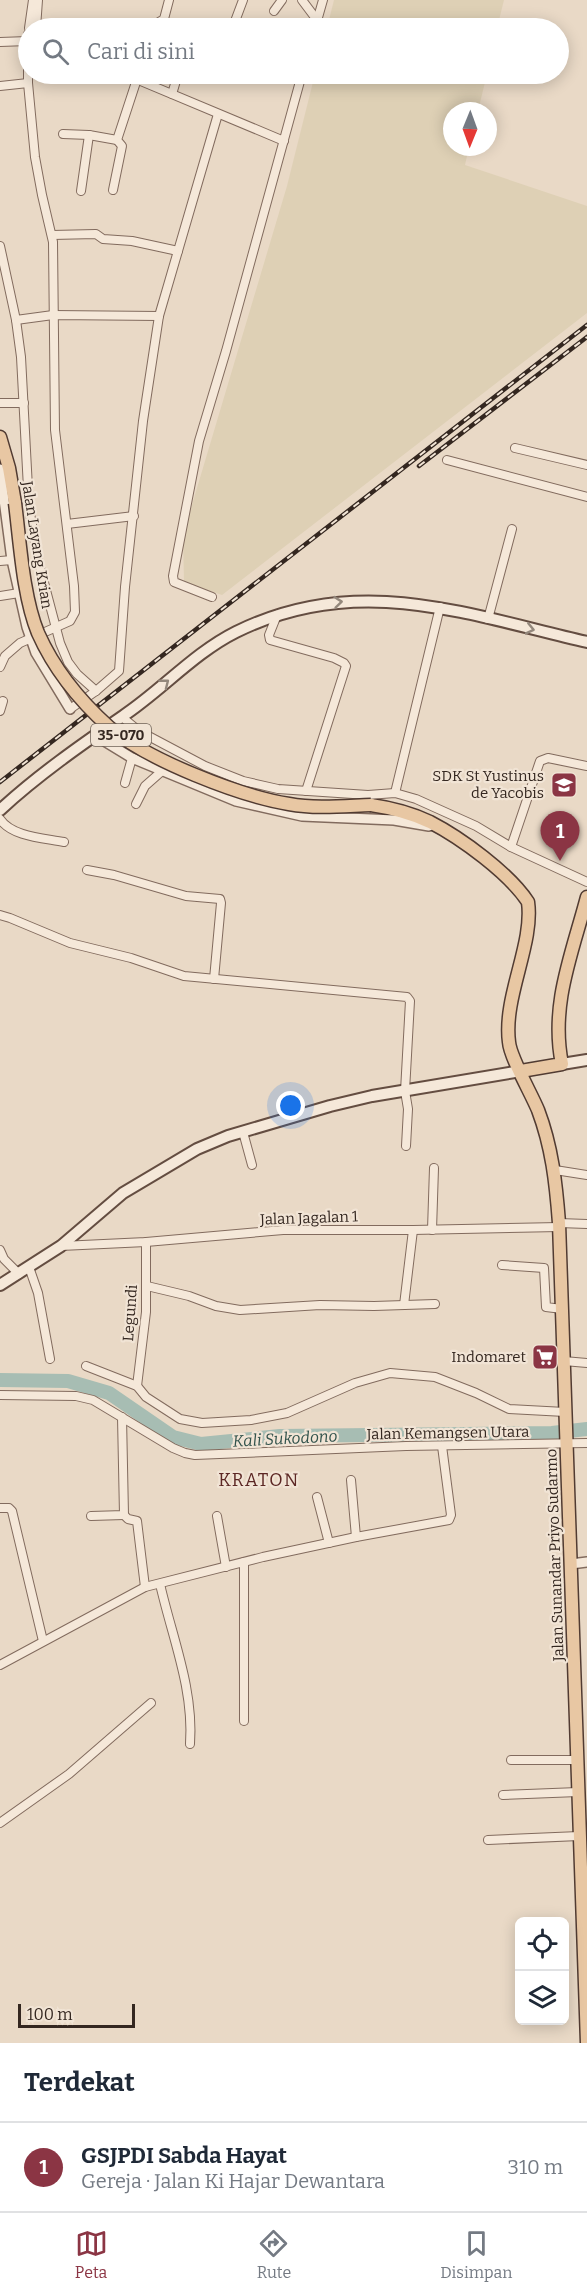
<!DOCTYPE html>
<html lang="id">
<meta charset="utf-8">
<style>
:root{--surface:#fff;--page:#f6f6f7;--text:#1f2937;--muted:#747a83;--line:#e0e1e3;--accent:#8b3544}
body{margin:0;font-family:Bitter,serif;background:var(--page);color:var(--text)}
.controls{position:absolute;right:18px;bottom:18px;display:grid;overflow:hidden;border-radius:9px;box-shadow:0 3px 15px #0003}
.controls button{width:54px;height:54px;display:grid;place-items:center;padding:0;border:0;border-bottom:2px solid var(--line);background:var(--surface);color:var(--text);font:30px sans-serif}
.compass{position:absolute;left:443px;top:102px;width:54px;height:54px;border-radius:50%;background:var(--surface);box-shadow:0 3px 15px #0003;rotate:181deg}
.scale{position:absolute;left:18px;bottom:15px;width:117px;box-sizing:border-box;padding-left:6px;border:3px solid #342720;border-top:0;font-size:16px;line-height:21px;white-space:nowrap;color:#342720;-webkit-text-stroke:4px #f1e4d5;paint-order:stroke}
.you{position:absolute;left:291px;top:1106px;width:21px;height:21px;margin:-15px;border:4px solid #fff;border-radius:50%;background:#1a73e8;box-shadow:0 0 0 9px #1a73e833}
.badge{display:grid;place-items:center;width:39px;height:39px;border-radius:50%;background:var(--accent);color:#fff;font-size:20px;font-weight:700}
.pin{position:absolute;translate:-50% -50px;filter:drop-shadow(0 2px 3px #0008)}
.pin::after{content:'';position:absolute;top:32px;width:21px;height:18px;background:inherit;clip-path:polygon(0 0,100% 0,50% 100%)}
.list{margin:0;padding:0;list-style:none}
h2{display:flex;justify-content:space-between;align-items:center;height:78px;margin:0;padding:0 24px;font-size:26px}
h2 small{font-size:20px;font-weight:400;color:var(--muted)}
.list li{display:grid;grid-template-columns:39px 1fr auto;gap:18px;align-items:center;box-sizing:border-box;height:90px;padding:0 24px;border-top:2px solid var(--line)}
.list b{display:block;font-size:22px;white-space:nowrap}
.list p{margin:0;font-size:20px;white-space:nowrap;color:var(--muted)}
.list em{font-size:20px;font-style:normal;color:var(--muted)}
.icon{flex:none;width:33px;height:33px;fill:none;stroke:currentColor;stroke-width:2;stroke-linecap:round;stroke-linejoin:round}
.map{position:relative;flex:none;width:587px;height:2043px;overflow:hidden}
.search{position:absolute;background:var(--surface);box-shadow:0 3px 15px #0003;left:18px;right:18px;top:18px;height:66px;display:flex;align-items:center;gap:15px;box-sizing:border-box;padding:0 21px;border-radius:33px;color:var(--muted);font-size:22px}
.sheet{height:168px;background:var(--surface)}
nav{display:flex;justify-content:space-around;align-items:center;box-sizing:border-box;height:84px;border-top:2px solid var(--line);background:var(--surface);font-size:16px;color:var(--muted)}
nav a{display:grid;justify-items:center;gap:3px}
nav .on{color:var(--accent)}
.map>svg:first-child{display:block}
.farmland{fill:#ded0b5}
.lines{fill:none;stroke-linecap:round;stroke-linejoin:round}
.river{stroke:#a7bdb3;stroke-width:14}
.minor-casing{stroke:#826b5e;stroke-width:10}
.tertiary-casing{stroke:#826b5e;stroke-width:12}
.secondary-casing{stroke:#644d41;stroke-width:14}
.primary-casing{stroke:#513b32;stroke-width:15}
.minor{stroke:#f5e8d9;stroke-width:8}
.tertiary{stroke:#f5e8d9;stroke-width:9}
.secondary{stroke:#f5e8d9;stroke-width:10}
.primary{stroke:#e8c7a3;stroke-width:12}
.rail-casing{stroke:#342720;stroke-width:4.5}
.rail{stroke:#f1e4d5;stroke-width:2;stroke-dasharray:7;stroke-linecap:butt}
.primary-bridge-casing{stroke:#513b32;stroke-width:15;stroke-linecap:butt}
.primary-bridge{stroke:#e8c7a3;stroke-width:12}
.oneway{stroke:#94887c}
.labels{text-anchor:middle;stroke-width:4.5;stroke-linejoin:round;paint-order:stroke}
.shield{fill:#f1e4d5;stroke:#6d6056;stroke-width:1.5}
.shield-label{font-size:14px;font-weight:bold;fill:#342720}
.street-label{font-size:15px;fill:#342720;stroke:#f1e4d5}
.poi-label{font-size:15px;fill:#342720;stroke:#f1e4d5;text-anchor:end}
.water-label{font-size:16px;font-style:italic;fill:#31524b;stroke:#f1e4d5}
.quarter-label{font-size:18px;letter-spacing:1.5px;fill:#5c2724;stroke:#f1e4d5}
</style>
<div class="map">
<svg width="587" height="2043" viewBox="0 0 587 2043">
<rect width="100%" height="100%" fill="#e9d9c6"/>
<g class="farmland">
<polygon points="334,0 504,0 497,28 327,28"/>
<polygon points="315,74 487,74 478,111 452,111 452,147 469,147 465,165 587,206 587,313 222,595 184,582 183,535 287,186"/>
</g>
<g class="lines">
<polyline class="river" points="0,1380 68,1381 109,1393 173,1437 201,1444 280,1436 552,1433 587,1429"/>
<defs>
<g id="minor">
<polyline points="302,0 317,20"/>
<polyline points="274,11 282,0"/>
<polyline points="234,24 243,0"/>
<polyline points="29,28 33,0"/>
<polyline points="36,28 38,0"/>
<polyline points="149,28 164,19 169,0"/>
<polyline points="315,28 323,0"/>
<polyline points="0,42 28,41"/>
<polyline points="124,74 284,141"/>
<polyline points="0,86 28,83"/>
<polyline points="172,94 178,74"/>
<polyline points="63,134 89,135"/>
<polyline points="113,190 122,146 117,140 137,79"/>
<polyline points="81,191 89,135 117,140"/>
<polyline points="52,235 96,234 103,239 132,241 178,251"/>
<polyline points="0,246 16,320 21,357 29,507 38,560 60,643 68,662 77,674 96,691"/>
<polyline points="16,320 53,315 159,316"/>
<polyline points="0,403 24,403"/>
<polyline points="515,448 587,465"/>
<polyline points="447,460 587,497"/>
<polyline points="67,524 134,516"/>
<polyline points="0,561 12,560"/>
<polyline points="0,596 19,593"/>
<polyline points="212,597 174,582 173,576 199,441 226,351 302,74"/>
<polyline points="277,615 269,635 270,640 334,658 344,663 346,666 306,791"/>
<polyline points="488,619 512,529"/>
<polyline points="0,667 5,656 20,643 70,621 75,612 74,586 55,430 53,242 42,195 35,157 28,83 28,34"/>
<polyline points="70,709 96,691 119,671 125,587 143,421 159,316 218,114"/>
<polyline points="0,711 3,701"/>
<polyline points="122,717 139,731 205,766 243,781 278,789 368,795 395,793 416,799 476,826 511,847 587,882"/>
<polyline points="125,783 132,758"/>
<polyline points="395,793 440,607"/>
<polyline points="136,804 145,786 162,771"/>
<path d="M0,819C12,837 44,838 64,842"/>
<polyline points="511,847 540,761 548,758 587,766"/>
<polyline points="87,870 114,875 186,896 220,899 221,903 214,979"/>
<polyline points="0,915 10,918 70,943 131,958 184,976 407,997 410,1001 405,1091 408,1109 406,1146"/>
<polyline points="243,1132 252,1165"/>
<polyline points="555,1170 587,1175"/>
<polyline points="559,1223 587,1224"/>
<polyline points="432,1230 434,1168"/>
<polyline points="61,1246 146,1242 283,1230 413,1230 559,1227"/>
<polyline points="0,1250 4,1259 19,1274"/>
<polyline points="502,1265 544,1268 546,1307 562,1309"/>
<polyline points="29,1267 38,1293 50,1359"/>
<polyline points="147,1286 189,1296 216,1306 240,1310 320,1305 374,1306 435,1304"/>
<polyline points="404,1305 413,1230"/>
<polyline points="564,1361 587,1363"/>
<polyline points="86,1366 137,1386 146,1397 180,1419 202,1423 251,1420 287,1413 355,1383 390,1373 435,1377 476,1393 509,1409 565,1412"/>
<polyline points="137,1386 146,1312 146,1242"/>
<polyline points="0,1395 76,1396 93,1400 173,1448 185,1453 195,1455 406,1446 587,1443"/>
<polyline points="351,1480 356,1537"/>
<polyline points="317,1497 329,1543"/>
<polyline points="0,1508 9,1508 12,1511 43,1641"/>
<polyline points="124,1515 128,1519 137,1521 145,1587"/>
<polyline points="91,1516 124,1515 122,1417"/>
<polyline points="217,1516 226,1567"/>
<path d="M160,1584C172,1637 194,1689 190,1744"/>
<polyline points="0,1665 145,1587 263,1557 356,1537 449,1520 451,1515 442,1446"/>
<polyline points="244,1721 244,1562"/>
<polyline points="511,1760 578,1760"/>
<polyline points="503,1795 578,1792"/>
<polyline points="0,1823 69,1774 151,1703"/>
<polyline points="488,1840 579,1836"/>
</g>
<g id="tertiary">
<polyline points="0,469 12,560 27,627 36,653 70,709"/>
<polyline points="96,736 132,758 236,801 302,816 394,820 429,826"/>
<polyline points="571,1564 587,1562"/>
</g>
<g id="secondary">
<path d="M0,810C38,775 81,745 123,716C162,690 194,653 236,632C357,572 465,614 587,642"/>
<polyline points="562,1064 587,1060"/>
<polyline points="0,1285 61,1246 123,1193 197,1149 228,1136 330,1106 372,1096 521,1071"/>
</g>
<g id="primary">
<polyline points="0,437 9,468 15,503"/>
<path d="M371,805C392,808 411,813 430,822C461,838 509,873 528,902C534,944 503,997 509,1042C510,1057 531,1093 538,1110C552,1147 556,1183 559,1223L587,2043"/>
<path d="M521,1071L562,1064C550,1005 572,954 587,897"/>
</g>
</defs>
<use href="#minor" class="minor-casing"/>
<use href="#tertiary" class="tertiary-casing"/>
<use href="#secondary" class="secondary-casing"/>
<use href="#primary" class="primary-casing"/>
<use href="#minor" class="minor"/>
<use href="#tertiary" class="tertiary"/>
<use href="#secondary" class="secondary"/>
<use href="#primary" class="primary"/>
<defs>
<g id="rail">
<polyline points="419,466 587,337"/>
<polyline points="0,782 587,325"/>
</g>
</defs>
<use href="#rail" class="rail-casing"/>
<use href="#rail" class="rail"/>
<defs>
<path id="primary-bridge" d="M15,503C20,542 23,597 38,633C54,669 80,701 109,727C147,760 240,796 289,804C316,809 344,806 371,805"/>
</defs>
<use href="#primary-bridge" class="primary-bridge-casing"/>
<use href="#primary-bridge" class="primary-bridge"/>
</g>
<defs><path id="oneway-chevron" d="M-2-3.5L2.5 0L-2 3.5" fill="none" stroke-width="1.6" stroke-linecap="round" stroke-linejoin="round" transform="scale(1.5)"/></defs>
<g class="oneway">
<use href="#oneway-chevron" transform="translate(338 602) rotate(-6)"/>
<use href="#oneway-chevron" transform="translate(530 629) rotate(13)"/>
<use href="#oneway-chevron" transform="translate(165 683) rotate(-38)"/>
</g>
<defs>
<symbol id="school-square" viewBox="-11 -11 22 22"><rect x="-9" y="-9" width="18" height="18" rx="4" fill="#8b3544" stroke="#f1e4d5"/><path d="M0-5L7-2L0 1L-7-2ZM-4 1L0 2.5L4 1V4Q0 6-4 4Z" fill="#fff"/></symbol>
<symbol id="supermarket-square" viewBox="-11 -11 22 22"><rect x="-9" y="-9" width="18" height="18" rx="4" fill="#8b3544" stroke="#f1e4d5"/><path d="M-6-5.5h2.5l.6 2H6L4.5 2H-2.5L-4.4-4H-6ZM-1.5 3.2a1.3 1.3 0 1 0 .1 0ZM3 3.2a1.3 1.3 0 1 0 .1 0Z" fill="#fff"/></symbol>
</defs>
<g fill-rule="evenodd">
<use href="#school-square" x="549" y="770" width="30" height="30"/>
<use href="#supermarket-square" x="530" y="1342" width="30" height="30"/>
</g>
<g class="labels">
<rect class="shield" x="91" y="724" width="60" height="22" rx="4.5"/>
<g class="shield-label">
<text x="121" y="740">35-070</text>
</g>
<g class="street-label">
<text transform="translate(37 545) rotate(81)" y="5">Jalan Layang Krian</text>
<text transform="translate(309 1218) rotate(-2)" y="5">Jalan Jagalan 1</text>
<text transform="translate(130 1313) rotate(-86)" y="5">Legundi</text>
<text transform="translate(448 1433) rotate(-1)" y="5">Jalan Kemangsen Utara</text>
<text transform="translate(555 1555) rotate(-92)" y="5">Jalan Sunandar Priyo Sudarmo</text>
</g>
<g class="poi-label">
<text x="544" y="781">SDK St Yustinus<tspan x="544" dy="17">de Yacobis</tspan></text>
<text x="526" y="1362">Indomaret</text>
</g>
<g class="water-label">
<text transform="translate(285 1438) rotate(-3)" y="6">Kali Sukodono</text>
</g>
<g class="quarter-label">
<text x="259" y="1486">KRATON</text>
</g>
</g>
</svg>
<div class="controls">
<button><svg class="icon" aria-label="locate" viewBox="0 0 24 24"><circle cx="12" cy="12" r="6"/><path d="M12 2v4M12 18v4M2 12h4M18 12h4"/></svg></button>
<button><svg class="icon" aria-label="layers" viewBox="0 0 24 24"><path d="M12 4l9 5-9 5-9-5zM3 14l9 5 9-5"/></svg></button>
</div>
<svg class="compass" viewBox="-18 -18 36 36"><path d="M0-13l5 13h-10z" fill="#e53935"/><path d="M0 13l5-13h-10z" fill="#747a83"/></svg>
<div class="scale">100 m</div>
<div class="you"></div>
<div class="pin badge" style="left:560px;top:861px">1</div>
<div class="search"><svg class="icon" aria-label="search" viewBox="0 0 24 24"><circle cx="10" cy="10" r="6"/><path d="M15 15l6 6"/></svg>Cari di sini</div>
</div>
<section class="sheet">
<h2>Terdekat<small></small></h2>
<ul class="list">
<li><span class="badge">1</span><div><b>GSJPDI Sabda Hayat</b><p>Gereja · Jalan Ki Hajar Dewantara</p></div><em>310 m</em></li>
</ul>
</section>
<nav>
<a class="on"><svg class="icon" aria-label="map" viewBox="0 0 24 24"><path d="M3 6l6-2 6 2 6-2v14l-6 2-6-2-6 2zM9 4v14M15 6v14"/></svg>Peta</a>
<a><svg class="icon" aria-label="directions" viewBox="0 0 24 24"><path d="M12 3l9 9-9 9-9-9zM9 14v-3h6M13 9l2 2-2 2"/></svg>Rute</a>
<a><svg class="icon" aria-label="saved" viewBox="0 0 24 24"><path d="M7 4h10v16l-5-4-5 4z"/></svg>Disimpan</a>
</nav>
